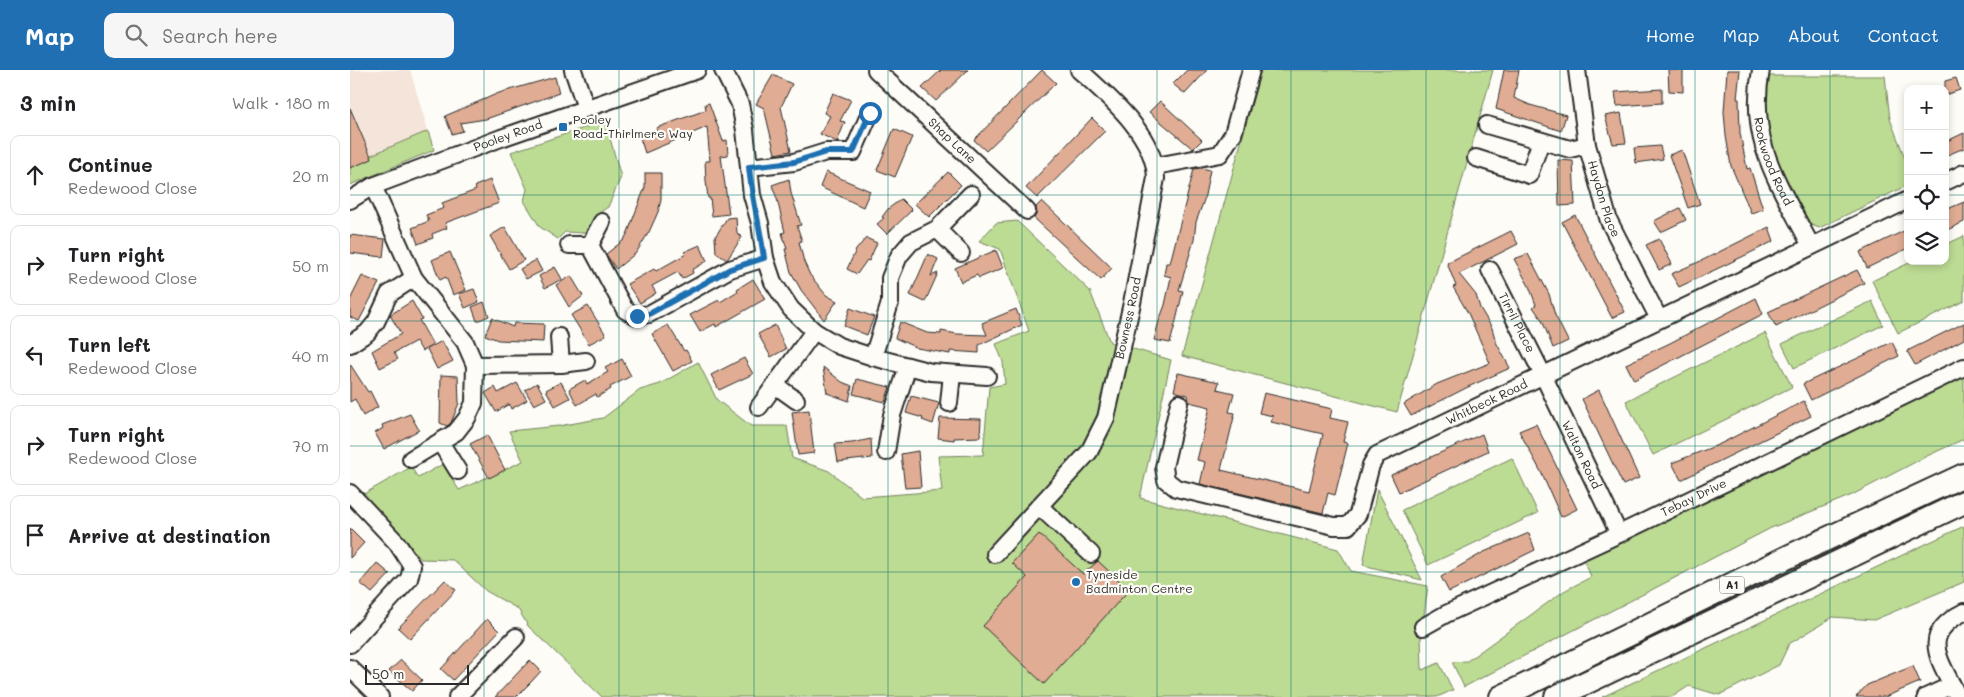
<!DOCTYPE html>
<meta charset="utf-8">
<style>
:root{--surface:#fff;--page:#f6f6f6;--text:#202124;--muted:#757577;--line:#e0e0e0;--accent:#1f6fb2}
body{margin:0;font-family:Mali,sans-serif;background:var(--page);color:var(--text)}
.controls{position:absolute;right:15px;top:15px;display:grid;overflow:hidden;border-radius:10px;box-shadow:0 2px 8px #0003}
.controls button{width:45px;height:45px;display:grid;place-items:center;padding:0;border:0;border-bottom:1px solid var(--line);background:var(--surface);color:var(--text);font:25px sans-serif}
.scale{position:absolute;left:15px;bottom:12px;width:104px;box-sizing:border-box;padding-left:5px;border:2px solid #2b2b2b;border-top:0;font-size:14px;line-height:18px;white-space:nowrap;color:#2b2b2b;-webkit-text-stroke:4px #fdfcf7;paint-order:stroke}
.stop{position:absolute;width:15px;height:15px;margin:-11px;border:4px solid #1f6fb2;border-radius:50%;background:#fff}
.stop.end{background:#1f6fb2;border-color:#fff;box-shadow:0 1px 5px #0008}
.list{margin:0;padding:0;list-style:none}
h2{display:flex;justify-content:space-between;align-items:center;height:65px;margin:0;padding:0 20px;font-size:21px}
h2 small{font-size:16px;font-weight:400;color:var(--muted)}
.list li{display:grid;grid-template-columns:32px 1fr auto;gap:15px;align-items:center;box-sizing:border-box;height:80px;margin:0 10px 10px;padding:0 10px;border:1px solid var(--line);border-radius:10px}
.list b{display:block;font-size:19px;white-space:nowrap}
.list p{margin:0;font-size:16px;white-space:nowrap;color:var(--muted)}
.list em{font-size:16px;font-style:normal;color:var(--muted)}
.icon{flex:none;width:28px;height:28px;fill:none;stroke:currentColor;stroke-width:2;stroke-linecap:round;stroke-linejoin:round}
.map{position:relative;flex:none;width:1614px;height:627px;overflow:hidden}
header{display:flex;align-items:center;gap:30px;box-sizing:border-box;height:70px;padding:0 25px;background:var(--accent);color:#fff}
header strong{font-size:24px}
nav{display:flex;gap:28px;margin-inline-start:auto;font-size:18px}
.search{width:350px;height:45px;background:var(--page);display:flex;align-items:center;gap:12px;box-sizing:border-box;padding:0 18px;border-radius:10px;color:var(--muted);font-size:19px}
main{display:flex}
aside{flex:1;background:var(--surface)}
.map>svg:first-child{display:block}
.built{fill:#f4e4d9}
.green{fill:#bcdb93;stroke:#74835f}
.building{fill:#e0ac93;stroke:#2b2b2b}
.lines{fill:none;stroke-linecap:round;stroke-linejoin:round}
.minor-casing{stroke:#2b2b2b;stroke-width:20}
.highway-casing{stroke:#2b2b2b;stroke-width:26}
.minor{stroke:#fdfcf7;stroke-width:16}
.highway{stroke:#fdfcf7;stroke-width:22}
.route{stroke:#1f6fb2;stroke-width:6}
.grid{fill:none;stroke:#0f766e;stroke-width:1;stroke-opacity:0.55}
.poi-dot{fill:#1f6fb2;stroke:#fdfcf7;stroke-width:2}
.labels{text-anchor:middle;stroke-width:4.5;stroke-linejoin:round;paint-order:stroke}
.shield{fill:#fdfcf7;stroke:#6a6a68;stroke-width:1}
.shield-label{font-size:11px;font-weight:bold;fill:#2b2b2b}
.poi-label{font-size:12px;fill:#2b2b2b;stroke:#fdfcf7;text-anchor:start}
.street-label{font-size:12px;fill:#2b2b2b;stroke:#fdfcf7}
</style>
<header>
<strong>Map</strong>
<div class="search"><svg class="icon" aria-label="search" viewBox="0 0 24 24"><circle cx="10" cy="10" r="6"/><path d="M15 15l6 6"/></svg>Search here</div>
<nav><a>Home</a><a>Map</a><a>About</a><a>Contact</a></nav>
</header>
<main>
<aside>
<h2>3 min<small>Walk · 180 m</small></h2>
<ul class="list">
<li><svg class="icon" aria-label="ahead" viewBox="0 0 24 24"><path d="M12 20V5M6 11l6-6 6 6"/></svg><div><b>Continue</b><p>Redewood Close</p></div><em>20 m</em></li>
<li><svg class="icon" aria-label="right" viewBox="0 0 24 24"><path d="M7 20v-9h11M14 6l5 5-5 5"/></svg><div><b>Turn right</b><p>Redewood Close</p></div><em>50 m</em></li>
<li><svg class="icon" aria-label="left" viewBox="0 0 24 24"><path d="M17 20v-9H6M10 6l-5 5 5 5"/></svg><div><b>Turn left</b><p>Redewood Close</p></div><em>40 m</em></li>
<li><svg class="icon" aria-label="right" viewBox="0 0 24 24"><path d="M7 20v-9h11M14 6l5 5-5 5"/></svg><div><b>Turn right</b><p>Redewood Close</p></div><em>70 m</em></li>
<li><svg class="icon" aria-label="arrive" viewBox="0 0 24 24"><path d="M6 21V4h12l-3 4 3 4H6"/></svg><div><b>Arrive at destination</b></div></li>
</ul>
</aside>
<div class="map">
<svg width="1614" height="627" viewBox="0 0 1614 627">
<rect width="100%" height="100%" fill="#fdfcf7"/>
<filter id="ink" filterUnits="userSpaceOnUse"><feTurbulence type="fractalNoise" baseFrequency=".02" numOctaves="2"/><feDisplacementMap in="SourceGraphic" scale="10" xChannelSelector="R" yChannelSelector="G"/><feConvolveMatrix kernelMatrix="1 2 1 2 8 2 1 2 1" color-interpolation-filters="sRGB"/></filter>
<g filter="url(#ink)">
<polygon class="built" points="0,0 60,0 78,61 0,94"/>
<g class="green">
<polygon points="911,0 1143,0 1047,342 832,286"/>
<path d="M1416,6H1535L1540,49L1558,96V115L1469,158L1454,152C1429,104 1410,62 1416,6Z"/>
<polygon points="255,51 271,107 258,137 246,145 235,163 215,162 208,169 190,157 174,131 177,119 161,82"/>
<polygon points="78,61 84,80 0,115 0,94"/>
<polygon points="667,151 740,221 760,272 821,290 790,428 988,479 1001,501 1078,516 1071,567 1072,600 1089,593 1103,620 1087,627 252,627 178,556 168,539 136,521 103,490 71,489 12,425 61,397 68,408 93,394 109,420 173,391 159,361 209,356 253,348 290,320 310,314 348,292 367,330 401,356 437,356 442,388 479,401 512,427 592,421 588,386 633,385 639,317 655,314 653,292 646,274 679,261 650,179 629,171 646,153"/>
<polygon points="1614,166 1614,231 1548,263 1522,211 1563,191 1595,191 1595,175"/>
<polygon points="1522,231 1533,255 1444,298 1432,274"/>
<polygon points="1415,263 1442,317 1303,385 1276,331"/>
<polygon points="1614,305 1614,369 1577,386 1502,425 1421,458 1114,617 1102,592 1117,591 1214,521 1241,507 1234,489"/>
<polygon points="1162,388 1188,443 1078,495 1052,440"/>
<polygon points="1027,419 1072,510 1013,495"/>
<polygon points="1614,456 1614,512 1524,550 1483,547 1439,574 1429,595 1369,625 1339,616 1322,627 1252,627"/>
</g>
<g class="building">
<polygon points="591,0 618,0 586,31 572,18"/>
<polygon points="692,0 706,13 636,81 624,70"/>
<polygon points="837,0 857,0 835,24 823,14"/>
<polygon points="1154,0 1169,0 1164,28 1180,35 1216,45 1211,61 1146,39"/>
<polygon points="1318,0 1333,0 1333,22 1319,21"/>
<polygon points="1377,0 1390,0 1387,29 1389,29 1390,63 1397,99 1400,98 1413,139 1401,143 1381,96 1376,66 1374,42"/>
<polygon points="423,5 442,14 431,37 441,81 425,84 414,38 406,34"/>
<polygon points="205,7 209,23 136,49 110,53 113,61 102,64 95,46 149,23"/>
<polygon points="1606,8 1610,20 1595,25 1595,11"/>
<polygon points="1312,19 1312,33 1267,36 1265,22"/>
<polygon points="483,23 501,30 490,51 495,52 487,72 470,64 480,46 474,43"/>
<polygon points="810,31 852,70 843,79 799,42"/>
<polygon points="359,33 373,71 377,70 378,85 371,86 379,144 362,146 360,128 358,128 356,111 355,91 360,91 357,57 295,83 290,68 307,61 306,58 356,40 355,34"/>
<polygon points="0,38 22,89 0,98"/>
<polygon points="1271,43 1276,73 1263,74 1255,46"/>
<polygon points="742,48 755,61 687,128 676,118"/>
<polygon points="544,59 562,67 545,107 527,100"/>
<polygon points="1614,63 1614,78 1595,86 1595,72"/>
<polygon points="1310,76 1313,89 1286,93 1284,78"/>
<polygon points="1332,80 1350,134 1338,138 1319,85"/>
<polygon points="1208,90 1223,91 1225,135 1209,136"/>
<polygon points="851,98 860,100 854,130 846,152 844,170 829,220 833,221 825,255 820,273 804,270 809,251 815,235 821,207 814,205 816,193 820,193 844,99"/>
<polygon points="476,102 520,121 513,137 470,117"/>
<polygon points="598,102 611,115 579,147 565,134"/>
<polygon points="295,103 311,103 311,130 308,142 299,162 286,183 266,199 256,184 274,170 278,162 295,117"/>
<polygon points="439,109 441,123 451,155 447,156 452,171 449,172 454,192 460,205 476,225 487,231 474,250 451,220 441,202 435,179 437,179 432,163 435,162 427,129 422,115"/>
<polygon points="140,110 149,133 95,153 97,158 82,164 83,168 68,174 62,158 79,151 76,145 94,138 92,133 126,120 125,116"/>
<polygon points="551,129 562,140 537,164 527,154 534,148 532,147 538,139"/>
<polygon points="692,131 762,198 751,210 684,148 687,143 686,137"/>
<polygon points="1614,132 1614,152 1595,161 1595,140"/>
<polygon points="1330,138 1336,150 1311,162 1304,151"/>
<polygon points="1225,145 1275,242 1262,248 1212,152"/>
<polygon points="386,147 387,164 392,167 377,190 366,183 365,167 377,148"/>
<polygon points="155,157 174,190 159,199 140,166"/>
<polygon points="1419,157 1424,171 1396,185 1329,217 1321,204 1353,190"/>
<polygon points="1558,159 1558,178 1517,198 1510,182"/>
<polygon points="1161,161 1168,174 1109,204 1126,225 1130,238 1142,258 1146,272 1160,298 1118,317 1061,346 1054,334 1087,314 1140,293 1118,243 1103,217 1106,216 1097,193"/>
<polygon points="0,165 35,169 33,187 0,183"/>
<polygon points="516,168 527,173 519,191 517,190 507,204 497,199 506,180"/>
<polygon points="1309,169 1322,194 1309,200 1296,175"/>
<polygon points="350,175 357,191 342,200 343,203 332,209 328,202 302,216 306,223 290,233 277,214 304,199 306,201 336,184 334,182"/>
<polygon points="646,180 653,198 629,208 627,205 611,212 605,198"/>
<polygon points="100,182 116,220 103,225 96,207 90,210 82,190"/>
<polygon points="578,184 588,189 581,206 588,203 575,232 560,225"/>
<polygon points="1178,184 1199,224 1205,245 1218,271 1203,278 1192,250 1183,237 1186,235 1179,216 1164,189"/>
<polygon points="186,190 192,201 176,209 170,199"/>
<polygon points="205,197 212,209 195,218 189,206"/>
<polygon points="1507,200 1514,213 1426,257 1418,242"/>
<polygon points="12,206 29,213 9,251 0,247 0,230"/>
<polygon points="221,206 233,226 219,237 206,215"/>
<polygon points="403,209 415,229 366,257 365,254 350,262 340,245 369,230 370,232 388,221 387,219"/>
<polygon points="124,219 129,232 115,238 109,224"/>
<polygon points="1406,228 1413,244 1284,310 1276,294 1320,273"/>
<polygon points="62,231 72,249 69,250 83,275 72,281 66,271 44,283 48,289 30,298 22,281 51,264 40,245"/>
<polygon points="134,232 139,246 127,251 122,237"/>
<polygon points="238,236 256,265 239,274 221,245"/>
<polygon points="500,238 524,247 517,265 494,256"/>
<polygon points="666,239 672,255 629,275 629,283 600,281 600,284 567,278 545,268 550,252 577,263 591,264 591,261 607,264 637,265 632,253"/>
<polygon points="142,248 163,257 164,253 194,254 193,272 148,270 135,265"/>
<polygon points="1614,253 1614,269 1565,295 1557,281"/>
<polygon points="318,255 334,281 336,280 342,291 323,301 302,264"/>
<polygon points="425,255 436,279 421,287 408,264"/>
<polygon points="92,271 103,291 87,299 77,279"/>
<polygon points="1542,272 1549,286 1461,330 1453,314"/>
<polygon points="394,288 403,304 369,320 361,305"/>
<polygon points="272,289 281,306 260,317 261,319 247,327 246,324 227,335 219,319 235,310 237,314 258,302 255,298"/>
<polygon points="0,294 18,322 20,321 28,337 13,346 5,329 0,332"/>
<polygon points="473,297 492,312 502,316 499,331 477,323"/>
<polygon points="828,303 869,312 867,319 884,323 879,342 885,343 871,400 959,421 973,364 921,352 923,346 909,343 914,323 982,339 980,348 998,352 993,372 998,373 985,425 978,423 973,443 850,414 855,392 847,390 860,337 839,332 838,325 824,321"/>
<polygon points="91,305 108,306 109,333 101,353 97,356 90,353"/>
<polygon points="507,309 540,317 535,332 503,324"/>
<polygon points="211,312 220,328 205,336 196,320"/>
<polygon points="167,313 177,330 161,339 159,334 146,342 135,323 145,317 148,323"/>
<polygon points="187,313 196,329 184,335 175,320"/>
<polygon points="1249,320 1289,408 1273,415 1232,329"/>
<polygon points="561,326 589,333 583,354 572,350 573,348 556,343"/>
<polygon points="1454,331 1461,346 1331,410 1322,393 1370,374"/>
<polygon points="459,340 464,383 448,385 442,342"/>
<polygon points="60,344 69,360 34,379 25,363 33,358 32,355"/>
<polygon points="590,348 631,349 630,367 604,368 604,370 588,368"/>
<polygon points="1186,354 1227,439 1211,447 1191,402 1169,361"/>
<polygon points="1132,364 1138,381 1049,422 1041,405"/>
<polygon points="137,365 155,400 139,408 120,374"/>
<polygon points="521,369 522,388 488,392 485,374 502,373"/>
<polygon points="568,381 571,417 555,418 551,384"/>
<polygon points="0,459 14,473 0,488"/>
<polygon points="1179,463 1185,480 1099,522 1091,507 1134,482"/>
<polygon points="689,464 733,504 748,491 779,520 694,614 633,556 677,507 662,493"/>
<polygon points="27,493 40,504 22,523 10,513"/>
<polygon points="95,510 106,520 60,569 48,558"/>
<polygon points="137,549 149,561 103,610 91,599"/>
<polygon points="51,590 72,610 62,621 39,601"/>
<polygon points="180,590 191,601 182,611 166,627 145,627"/>
<polygon points="1563,596 1570,612 1535,627 1506,627 1517,615"/>
</g>
<g class="lines">
<defs>
<g id="minor">
<polyline points="223,0 236,38"/>
<polyline points="373,0 390,34 395,60 402,125 410,153 415,188 423,212 441,239 464,261 489,276 523,287 581,302 637,306"/>
<path id="s1" d="M526,0L677,141"/>
<path id="s2" d="M1227,0L1237,75L1259,151L1309,249"/>
<path id="s3" d="M1411,0C1397,72 1430,115 1461,176"/>
<polyline points="1137,55 1220,79 1237,75"/>
<polyline points="1126,88 1179,105 1191,71"/>
<polyline points="806,96 870,84 883,64 901,0"/>
<polyline points="399,97 444,92 476,82 503,82 520,43"/>
<polyline points="1595,112 1614,103"/>
<polyline points="23,116 64,208 115,272 125,295 124,333 117,348 106,362 61,389"/>
<path id="s4" d="M0,130L23,116L151,68L347,0"/>
<polyline points="587,159 611,183"/>
<polyline points="219,175 240,175 252,152"/>
<polyline points="240,175 275,240 287,246 299,244 380,199 415,188"/>
<path id="s5" d="M1140,200L1193,305L1269,464"/>
<polyline points="209,267 211,294"/>
<polyline points="0,274 17,263 26,252 39,224 64,208"/>
<polyline points="523,287 540,233 540,208 549,186 561,172 587,159 621,124"/>
<polyline points="125,295 211,294 236,291"/>
<polyline points="425,315 446,330"/>
<polyline points="599,333 602,304"/>
<path id="s6" d="M829,333L814,397L816,410L826,418L984,456H998L1008,444L1021,395L1027,385L1558,130"/>
<polyline points="409,337 464,261"/>
<polyline points="90,372 108,401"/>
<polyline points="536,382 542,345 558,296"/>
<polyline points="0,423 47,473 62,496 59,509 0,574"/>
<polyline points="689,436 741,484"/>
<path id="s7" d="M645,484L739,382L756,348L782,233L806,108C805,65 759,27 729,0"/>
<path id="s8" d="M1073,557L1096,544L1269,464L1614,297"/>
<polyline points="0,598 30,627"/>
<polyline points="107,627 166,567"/>
<polyline points="1576,627 1602,615"/>
<path d="M1608,627C1591,591 1567,565 1614,542"/>
</g>
<g id="highway">
<polyline points="1151,627 1440,486 1614,405"/>
<polyline points="1206,627 1614,432"/>
</g>
</defs>
<use href="#minor" class="minor-casing"/>
<use href="#highway" class="highway-casing"/>
<use href="#minor" class="minor"/>
<use href="#highway" class="highway"/>
</g>
</g>
<g class="lines" filter="url(#ink)">
<path class="route" d="M287,246L299,244L380,199L414,188C410,157 402,128 399,97L444,92L476,82H503L520,43"/>
</g>
<path class="grid" d="M134,0V627M269,0V627M404,0V627M538,0V627M672,0V627M807,0V627M941,0V627M1076,0V627M1210,0V627M1345,0V627M1480,0V627M0,125H1558M1595,125H1614M0,251H1614M0,376H1614M0,502H1614"/>
<g class="poi-dot">
<rect x="208" y="52" width="10" height="10" rx="2.5"/>
<circle cx="726" cy="512" r="5"/>
</g>
<g class="labels">
<rect class="shield" x="1369.5" y="506.5" width="25" height="17" rx="4"/>
<g class="shield-label">
<text x="1382" y="519">A1</text>
</g>
<g class="poi-label">
<text x="223" y="54">Pooley<tspan x="223" dy="14">Road-Thirlmere Way</tspan></text>
<text x="736" y="509">Tyneside<tspan x="736" dy="14">Badminton Centre</tspan></text>
</g>
<g class="street-label">
<text dy="4" stroke="none"><textPath href="#s4" startOffset="171">Pooley Road</textPath></text>
<text dy="4" stroke="none"><textPath href="#s1" startOffset="104">Shap Lane</textPath></text>
<text dy="4" stroke="none"><textPath href="#s3" startOffset="94">Rookwood Road</textPath></text>
<text dy="4" stroke="none"><textPath href="#s2" startOffset="132">Haydon Place</textPath></text>
<text dy="4" stroke="none"><textPath href="#s7" startOffset="279">Bowness Road</textPath></text>
<text dy="4" stroke="none"><textPath href="#s5" startOffset="59">Tirril Place</textPath></text>
<text dy="4" stroke="none"><textPath href="#s6" startOffset="468">Whitbeck Road</textPath></text>
<text dy="4" stroke="none"><textPath href="#s5" startOffset="206">Walton Road</textPath></text>
<text dy="4" stroke="none"><textPath href="#s8" startOffset="300">Tebay Drive</textPath></text>
</g>
</g>
</svg>
<div class="controls">
<button>+</button>
<button>−</button>
<button><svg class="icon" aria-label="locate" viewBox="0 0 24 24"><circle cx="12" cy="12" r="6"/><path d="M12 2v4M12 18v4M2 12h4M18 12h4"/></svg></button>
<button><svg class="icon" aria-label="layers" viewBox="0 0 24 24"><path d="M12 4l9 5-9 5-9-5zM3 14l9 5 9-5"/></svg></button>
</div>
<div class="scale">50 m</div>
<div class="stop" style="left:520px;top:43px"></div>
<div class="stop end" style="left:287px;top:246px"></div>
</div>
</main>
